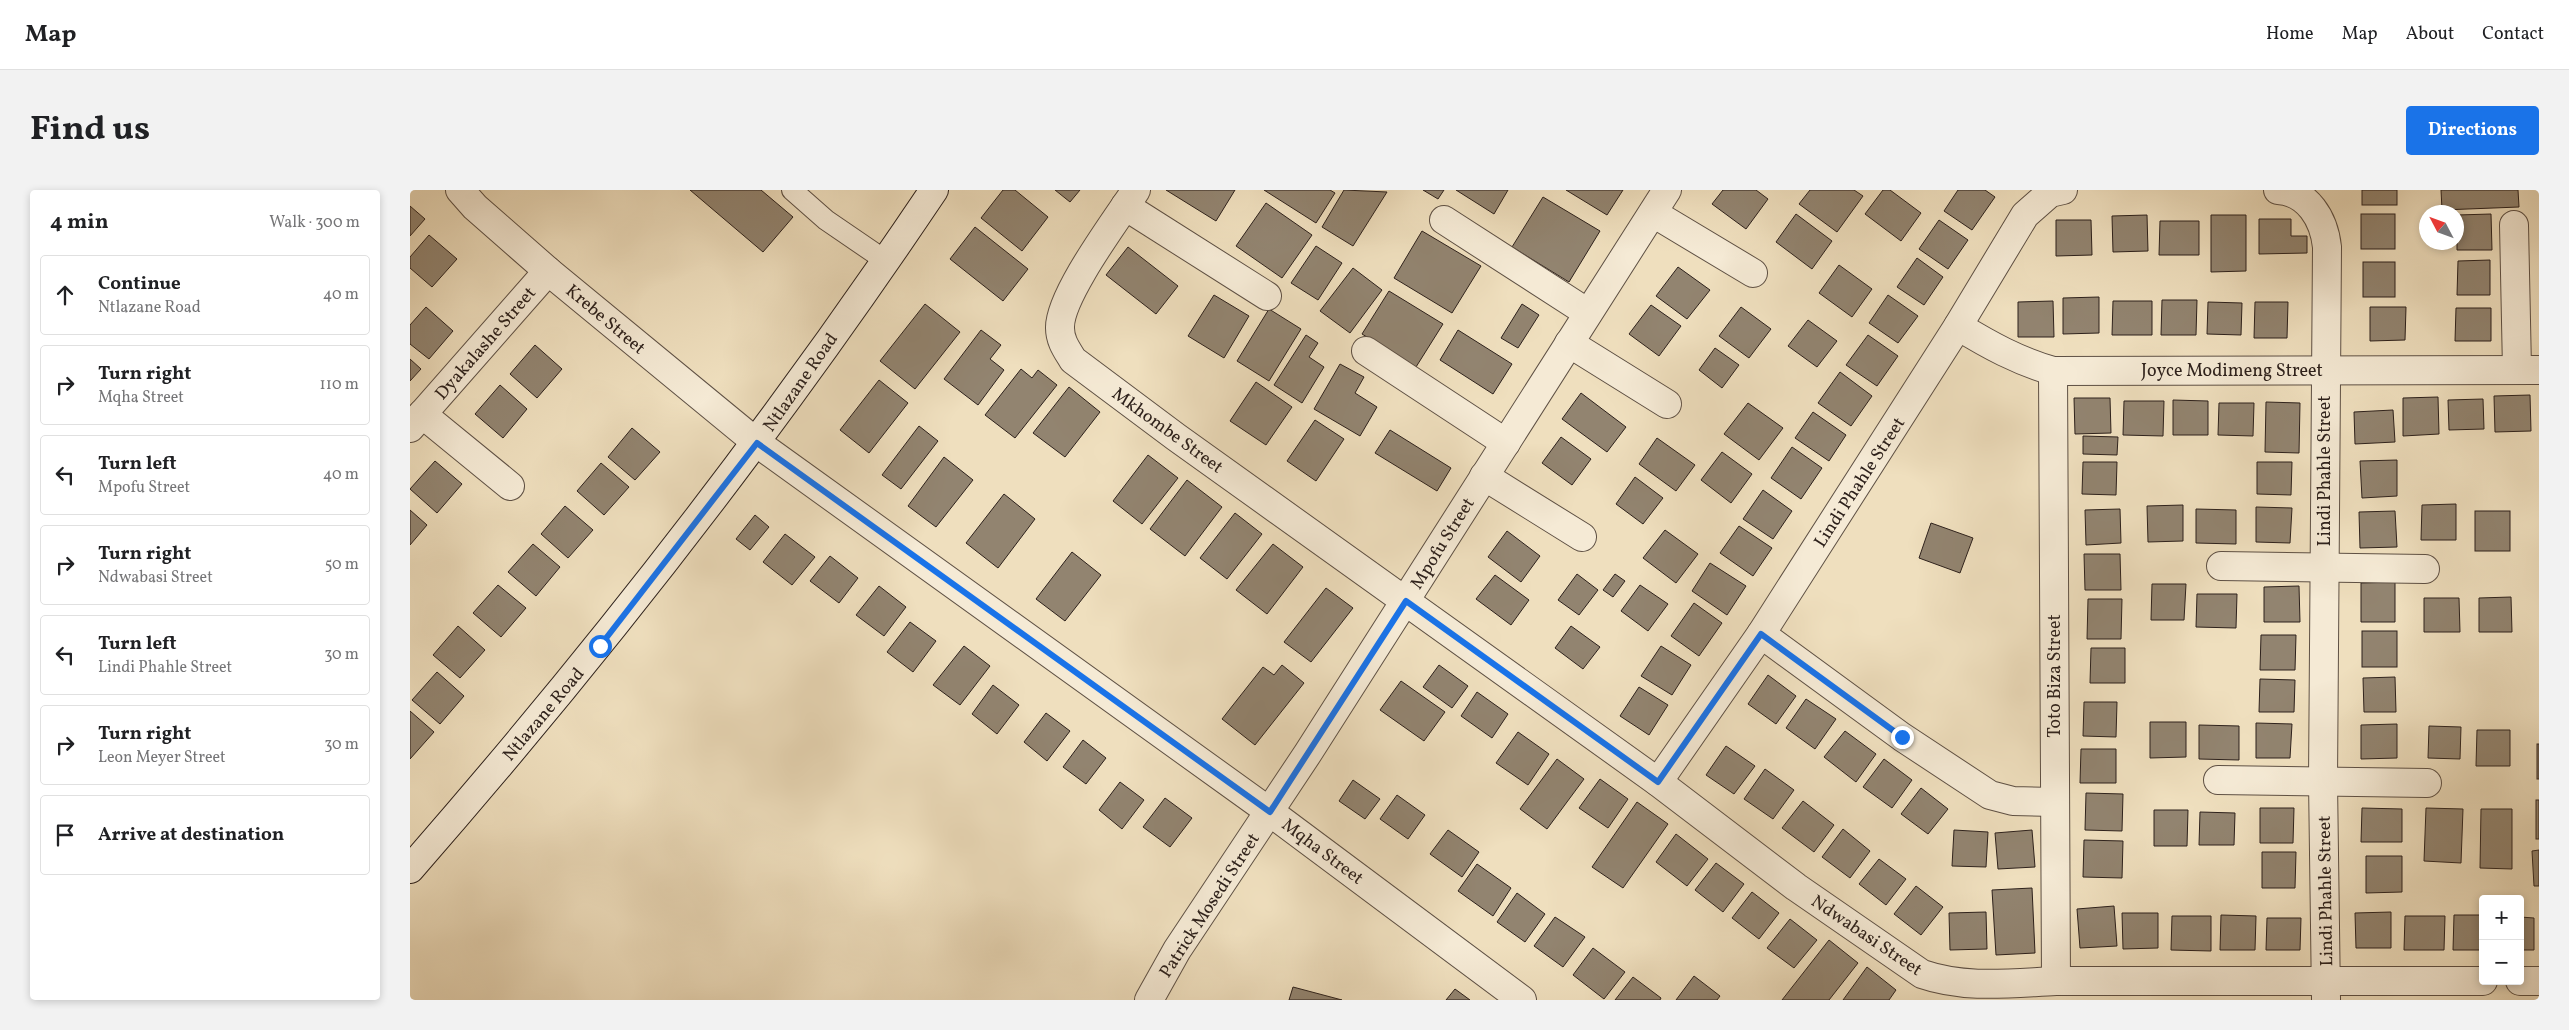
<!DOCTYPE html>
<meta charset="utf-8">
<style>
:root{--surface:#fff;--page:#f2f2f2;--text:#202124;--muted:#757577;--line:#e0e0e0;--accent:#1a73e8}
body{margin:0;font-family:Vollkorn,serif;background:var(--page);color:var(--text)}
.controls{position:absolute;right:15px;bottom:15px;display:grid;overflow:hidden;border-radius:5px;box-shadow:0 2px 8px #0003}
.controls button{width:45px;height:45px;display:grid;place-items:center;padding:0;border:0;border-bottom:1px solid var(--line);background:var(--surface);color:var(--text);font:25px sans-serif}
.compass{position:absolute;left:2009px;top:15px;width:45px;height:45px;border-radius:50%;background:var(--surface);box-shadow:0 2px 8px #0003;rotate:311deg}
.stop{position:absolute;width:15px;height:15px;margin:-11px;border:4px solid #1a73e8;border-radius:50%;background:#fff}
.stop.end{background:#1a73e8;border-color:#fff;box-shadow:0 1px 5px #0008}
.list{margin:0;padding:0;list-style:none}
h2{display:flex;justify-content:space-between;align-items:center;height:65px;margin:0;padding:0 20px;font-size:21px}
h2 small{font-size:16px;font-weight:400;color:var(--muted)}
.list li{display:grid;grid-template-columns:32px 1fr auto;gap:15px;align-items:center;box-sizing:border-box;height:80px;margin:0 10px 10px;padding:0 10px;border:1px solid var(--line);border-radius:5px}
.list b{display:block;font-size:19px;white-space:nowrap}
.list p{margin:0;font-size:16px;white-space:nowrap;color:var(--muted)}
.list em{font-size:16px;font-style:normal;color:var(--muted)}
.icon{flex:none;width:28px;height:28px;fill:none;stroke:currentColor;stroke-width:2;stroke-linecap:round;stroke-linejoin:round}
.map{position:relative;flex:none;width:2129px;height:810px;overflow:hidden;border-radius:5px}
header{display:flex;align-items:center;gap:30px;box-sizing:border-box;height:70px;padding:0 25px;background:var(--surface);border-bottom:1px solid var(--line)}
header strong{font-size:24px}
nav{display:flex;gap:28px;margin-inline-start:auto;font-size:18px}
.intro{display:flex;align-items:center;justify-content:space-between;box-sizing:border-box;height:120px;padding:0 30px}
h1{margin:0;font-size:35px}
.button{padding:12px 22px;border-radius:5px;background:var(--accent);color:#fff;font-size:18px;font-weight:700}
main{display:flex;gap:30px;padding:0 30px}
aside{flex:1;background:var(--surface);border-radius:5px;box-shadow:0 2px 8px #0003}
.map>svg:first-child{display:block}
.building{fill:#928470;stroke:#2d211c}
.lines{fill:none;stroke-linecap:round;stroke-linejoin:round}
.lane-casing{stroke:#5e5044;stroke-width:22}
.street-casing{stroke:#5e5044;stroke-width:30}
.secondary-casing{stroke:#2d211c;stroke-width:30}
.lane{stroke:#f5ead5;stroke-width:20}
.street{stroke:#f5ead5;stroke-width:28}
.secondary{stroke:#f5ead5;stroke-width:28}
.route{stroke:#1a73e8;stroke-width:6}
.labels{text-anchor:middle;stroke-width:4;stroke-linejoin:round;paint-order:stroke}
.street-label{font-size:18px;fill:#2d211c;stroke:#f5ead5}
</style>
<header>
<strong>Map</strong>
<nav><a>Home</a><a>Map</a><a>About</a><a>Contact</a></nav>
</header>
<div class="intro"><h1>Find us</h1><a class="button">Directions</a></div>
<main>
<aside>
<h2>4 min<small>Walk · 300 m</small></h2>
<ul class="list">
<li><svg class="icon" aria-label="ahead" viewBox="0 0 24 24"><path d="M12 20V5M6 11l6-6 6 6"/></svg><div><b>Continue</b><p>Ntlazane Road</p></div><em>40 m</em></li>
<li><svg class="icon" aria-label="right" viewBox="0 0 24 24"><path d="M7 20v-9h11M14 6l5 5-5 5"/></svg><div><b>Turn right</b><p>Mqha Street</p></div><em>110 m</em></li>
<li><svg class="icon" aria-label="left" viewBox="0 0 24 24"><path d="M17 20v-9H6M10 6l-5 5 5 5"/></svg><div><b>Turn left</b><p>Mpofu Street</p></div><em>40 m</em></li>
<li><svg class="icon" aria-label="right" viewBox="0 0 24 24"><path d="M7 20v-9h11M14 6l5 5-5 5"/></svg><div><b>Turn right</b><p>Ndwabasi Street</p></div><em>50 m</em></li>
<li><svg class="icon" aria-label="left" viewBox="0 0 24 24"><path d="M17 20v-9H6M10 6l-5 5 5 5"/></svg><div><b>Turn left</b><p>Lindi Phahle Street</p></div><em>30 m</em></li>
<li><svg class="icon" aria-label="right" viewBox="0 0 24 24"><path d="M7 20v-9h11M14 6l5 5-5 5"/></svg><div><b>Turn right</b><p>Leon Meyer Street</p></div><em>30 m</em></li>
<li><svg class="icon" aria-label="arrive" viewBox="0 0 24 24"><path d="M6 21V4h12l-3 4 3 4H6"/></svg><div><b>Arrive at destination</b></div></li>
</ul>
</aside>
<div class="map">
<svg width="2129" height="810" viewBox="0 0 2129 810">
<rect width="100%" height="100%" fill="#efdfbe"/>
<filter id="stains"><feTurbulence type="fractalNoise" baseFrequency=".004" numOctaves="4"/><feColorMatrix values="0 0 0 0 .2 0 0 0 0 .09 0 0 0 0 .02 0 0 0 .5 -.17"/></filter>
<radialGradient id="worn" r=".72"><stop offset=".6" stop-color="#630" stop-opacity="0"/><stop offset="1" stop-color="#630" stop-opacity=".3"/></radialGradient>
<g class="building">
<polygon points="280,0 351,0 383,27 353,62"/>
<polygon points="593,0 605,0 638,27 612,61 571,28"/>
<polygon points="645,0 670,0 660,12"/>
<polygon points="756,0 825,0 806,31"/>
<polygon points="854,0 920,0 925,3 906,33"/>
<polygon points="934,0 977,2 943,56 912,37"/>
<polygon points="1013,0 1034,0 1028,9"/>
<polygon points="1046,0 1098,0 1084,24"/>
<polygon points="1156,0 1213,0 1197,25"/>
<polygon points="1313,0 1346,0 1358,9 1336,39 1302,14"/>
<polygon points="1400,0 1444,0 1453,6 1427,42 1389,14"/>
<polygon points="1473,0 1480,0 1511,23 1491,51 1455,24"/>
<polygon points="1548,0 1575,0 1585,7 1562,40 1534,21"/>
<rect x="1952" y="0" width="35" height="15"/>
<polygon points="2031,0 2108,0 2109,17 2032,20"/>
<polygon points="1133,7 1190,41 1159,92 1102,57"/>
<polygon points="856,13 902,45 872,88 826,56"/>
<polygon points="0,16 15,29 0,46"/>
<polygon points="1386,24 1422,51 1402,79 1366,52"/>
<rect x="1951" y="24" width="34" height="35"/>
<polygon points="2081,24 2082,60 2047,60 2047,25"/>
<polygon points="1737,25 1738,61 1703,62 1702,26"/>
<polygon points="1801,25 1836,25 1836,81 1801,82"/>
<polygon points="1849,29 1881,29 1881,46 1897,46 1897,63 1849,64"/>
<polygon points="1529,30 1558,50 1538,79 1509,59"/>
<polygon points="1646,30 1681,30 1682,65 1646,66"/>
<polygon points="1750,31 1789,31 1789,65 1749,65"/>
<polygon points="565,37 618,79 593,111 540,69"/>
<polygon points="1012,41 1071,76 1042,123 984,88"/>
<polygon points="19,45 47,69 22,97 0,78 0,67"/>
<polygon points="906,56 932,73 908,110 881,93"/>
<polygon points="718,57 768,96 746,124 696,85"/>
<polygon points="1507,68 1533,87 1514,115 1487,97"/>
<polygon points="2080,70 2080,105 2047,105 2048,71"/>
<rect x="1953" y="72" width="32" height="35"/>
<polygon points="1429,75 1462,99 1442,127 1409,103"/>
<polygon points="1268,77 1300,100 1277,129 1246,106"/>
<polygon points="943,78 972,100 940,143 910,121"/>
<polygon points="979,101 1033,134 1006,177 952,144"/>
<polygon points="804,105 839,126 814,168 778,146"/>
<polygon points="1478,105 1508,126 1488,153 1459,133"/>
<polygon points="1689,107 1689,143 1653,144 1653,108"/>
<polygon points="1752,110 1787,110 1786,145 1751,145"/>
<polygon points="1643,111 1644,147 1608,147 1608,112"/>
<polygon points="1703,111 1742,111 1742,145 1702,145"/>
<polygon points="1798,112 1832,113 1831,145 1797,144"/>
<polygon points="1845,112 1878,112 1877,148 1844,148"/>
<polygon points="515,114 550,142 505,199 470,171"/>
<polygon points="1112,114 1129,125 1108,158 1091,148"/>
<polygon points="1241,115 1271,136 1249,166 1219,144"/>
<polygon points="16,117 43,141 19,169 0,154 0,135"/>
<polygon points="1331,117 1361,139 1339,168 1309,146"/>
<polygon points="1960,117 1996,117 1995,150 1960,151"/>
<polygon points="2046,118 2081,118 2081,151 2045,151"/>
<polygon points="859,119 891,139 859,191 827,171"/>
<polygon points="1398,130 1427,151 1407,177 1378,156"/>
<polygon points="571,140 591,155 580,169 594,180 568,215 534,189"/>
<polygon points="1048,140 1102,174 1083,204 1030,170"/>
<polygon points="896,145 908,153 899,167 914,177 892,213 864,195"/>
<polygon points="1458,145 1488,166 1467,196 1436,175"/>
<polygon points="125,155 152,179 127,208 100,184"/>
<polygon points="1305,158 1329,175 1312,198 1289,180"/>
<polygon points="0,169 11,179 0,191"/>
<polygon points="930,174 954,187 945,203 967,217 950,246 904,219"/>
<polygon points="611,179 622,188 628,180 647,195 605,248 575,225"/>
<polygon points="1430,182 1462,206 1441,236 1408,213"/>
<polygon points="469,190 498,213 459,263 430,240"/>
<polygon points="846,192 882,217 856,255 820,231"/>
<polygon points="90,195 117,219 93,248 65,224"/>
<polygon points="659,197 690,222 655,267 623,243"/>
<polygon points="1171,203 1216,237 1197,262 1152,229"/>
<polygon points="2120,205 2121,241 2085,242 2084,206"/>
<polygon points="2028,207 2029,244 1993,246 1993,208"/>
<polygon points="1664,208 1700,208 1701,243 1665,244"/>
<polygon points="2073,209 2074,239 2039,240 2038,210"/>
<polygon points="1763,210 1798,211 1798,245 1763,245"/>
<polygon points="1714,211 1754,211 1753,246 1713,245"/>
<polygon points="1856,212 1890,213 1889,263 1855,262"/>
<polygon points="1338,213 1373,238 1349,270 1314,244"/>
<polygon points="1809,213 1844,213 1843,246 1808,245"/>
<polygon points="1983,220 1985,252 1945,254 1944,222"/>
<polygon points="1403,222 1436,245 1419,271 1385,248"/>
<polygon points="905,230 934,249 906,291 877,271"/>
<polygon points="509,236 528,251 491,299 472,285"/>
<polygon points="222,238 250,262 225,290 198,267"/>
<polygon points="980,240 1041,278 1027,301 965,263"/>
<polygon points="1673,246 1708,247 1707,265 1673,264"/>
<polygon points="1151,247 1181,269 1162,295 1132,273"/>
<polygon points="1247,248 1285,275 1266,301 1229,274"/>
<polygon points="1382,257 1412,278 1391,309 1361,288"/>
<polygon points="1312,262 1342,284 1321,313 1291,290"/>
<polygon points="738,265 768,288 732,334 703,311"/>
<polygon points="534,267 563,290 526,337 498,316"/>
<polygon points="1987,270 1987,306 1952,308 1950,271"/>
<polygon points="25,271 52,294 27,323 0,299"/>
<polygon points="1673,272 1707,272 1706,305 1672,304"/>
<polygon points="1847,272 1882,272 1881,305 1847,304"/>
<polygon points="191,273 219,297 194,325 167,301"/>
<polygon points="1225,287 1253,308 1233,334 1206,314"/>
<polygon points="777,290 812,317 775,366 740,339"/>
<polygon points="1353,300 1382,321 1363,349 1333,329"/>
<polygon points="594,304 625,329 588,378 556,353"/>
<polygon points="2046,314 2046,350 2011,350 2012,315"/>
<polygon points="1773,315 1773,351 1738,352 1737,316"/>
<polygon points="155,316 183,340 158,368 131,344"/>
<polygon points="1846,317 1882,318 1880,353 1846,352"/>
<polygon points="1710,319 1711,353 1676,355 1675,320"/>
<polygon points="1786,319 1826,320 1826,354 1786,353"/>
<polygon points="0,320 17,335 0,355"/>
<polygon points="1985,321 1987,357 1950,358 1949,322"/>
<rect x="2065" y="321" width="35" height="40"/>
<polygon points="825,323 852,344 817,389 790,368"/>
<polygon points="345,325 359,337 340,360 326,349"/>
<polygon points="1521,333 1563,348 1550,383 1509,368"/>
<polygon points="1329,336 1362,358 1343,386 1310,363"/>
<polygon points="1255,340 1288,364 1266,393 1233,368"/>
<polygon points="1097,341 1130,366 1111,392 1078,367"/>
<polygon points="375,344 405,367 382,395 353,372"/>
<polygon points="123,354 150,377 126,406 98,382"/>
<polygon points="863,354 893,377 857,424 826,400"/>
<polygon points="662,362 691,385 655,431 626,409"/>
<polygon points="1674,364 1710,364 1711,400 1675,400"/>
<polygon points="420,366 448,388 429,413 400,391"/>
<polygon points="1300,373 1336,396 1317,425 1282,401"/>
<polygon points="1167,384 1188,400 1169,425 1148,410"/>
<polygon points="1205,384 1215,391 1203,407 1193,400"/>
<polygon points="1085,385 1119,410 1101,435 1066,409"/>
<polygon points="1985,392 1985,432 1951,432 1951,393"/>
<polygon points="1742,394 1776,394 1774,430 1741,430"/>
<polygon points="88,395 116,418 91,447 63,423"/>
<polygon points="1230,395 1258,414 1238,441 1211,421"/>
<polygon points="469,396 496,417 474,446 446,425"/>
<polygon points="1889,396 1890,432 1854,432 1854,397"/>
<polygon points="916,398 943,418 901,472 874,452"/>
<polygon points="1787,404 1827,404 1826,438 1786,437"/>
<polygon points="2101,407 2102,442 2069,442 2069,408"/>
<polygon points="2014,408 2049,408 2050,442 2014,442"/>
<polygon points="1678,409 1712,409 1711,449 1677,449"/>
<polygon points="1284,413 1312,433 1289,466 1261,446"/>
<polygon points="500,432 526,451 503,482 477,462"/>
<polygon points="48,436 75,460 50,488 23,465"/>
<polygon points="1161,436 1190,457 1173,479 1145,458"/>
<rect x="1952" y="441" width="35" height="36"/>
<polygon points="1851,445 1886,445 1885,480 1850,480"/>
<polygon points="554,456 580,476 550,515 523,495"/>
<polygon points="1251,456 1281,475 1262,505 1231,486"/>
<polygon points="1681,458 1715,458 1715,493 1680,493"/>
<polygon points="872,475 894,493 845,555 812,529 853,477 864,485"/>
<polygon points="1029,475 1058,496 1042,518 1013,497"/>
<polygon points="27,482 54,506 30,534 2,510"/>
<polygon points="1358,485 1386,506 1366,534 1338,514"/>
<polygon points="1985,487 1986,522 1954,522 1953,488"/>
<polygon points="1850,489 1885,490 1884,522 1849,522"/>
<polygon points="991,491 1035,522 1014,551 970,520"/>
<polygon points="583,495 609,515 587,544 562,524"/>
<polygon points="1229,497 1258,515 1239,545 1210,526"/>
<polygon points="1067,502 1098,524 1082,548 1051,526"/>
<polygon points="1396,509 1426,529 1405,559 1376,538"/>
<polygon points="1674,512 1707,512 1706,547 1673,546"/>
<polygon points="0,521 24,542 0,569"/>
<polygon points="636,523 660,541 637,571 614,552"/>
<polygon points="1740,532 1776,532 1776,567 1740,568"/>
<polygon points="1846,533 1882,534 1880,568 1846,568"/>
<polygon points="1987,534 1987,568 1951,569 1951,535"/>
<polygon points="1789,535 1829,536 1829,570 1789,569"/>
<polygon points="2019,536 2051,537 2050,569 2018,568"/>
<polygon points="2067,540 2100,540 2100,576 2066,576"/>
<polygon points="1435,541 1466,564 1446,592 1414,567"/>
<polygon points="1108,542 1139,564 1118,595 1086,573"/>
<polygon points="673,550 696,568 676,594 653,577"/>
<rect x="2127" y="554" width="2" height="35"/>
<polygon points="1316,556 1345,576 1324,604 1296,585"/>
<polygon points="1671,559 1706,559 1706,593 1670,593"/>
<polygon points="1147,569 1174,589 1137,639 1110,619"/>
<polygon points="1474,569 1502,590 1482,618 1453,597"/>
<polygon points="1355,579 1384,600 1363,629 1334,609"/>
<polygon points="1190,589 1218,609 1198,638 1169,618"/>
<polygon points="943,590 970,609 955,629 929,611"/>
<polygon points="710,592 734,610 712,639 689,620"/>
<polygon points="1511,598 1538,619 1518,644 1491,624"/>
<polygon points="1676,603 1713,604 1712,641 1675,640"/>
<polygon points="987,605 1015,625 998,649 970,629"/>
<polygon points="755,608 782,628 760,657 733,637"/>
<rect x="2126" y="610" width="3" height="39"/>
<polygon points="1393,611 1424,635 1404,662 1372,638"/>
<polygon points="1227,612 1258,634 1213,698 1182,677"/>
<polygon points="1850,618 1884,618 1883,653 1850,653"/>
<polygon points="1952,618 1992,619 1992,652 1951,652"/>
<polygon points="2016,618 2053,619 2051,673 2014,671"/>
<polygon points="2071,619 2102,619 2102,679 2070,678"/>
<polygon points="1744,620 1778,620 1777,656 1744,656"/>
<polygon points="1790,622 1825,623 1824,655 1789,655"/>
<polygon points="1433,639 1460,661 1440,688 1412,667"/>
<polygon points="1038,640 1069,662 1052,687 1020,664"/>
<polygon points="1544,640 1578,642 1576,677 1542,676"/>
<polygon points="1622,640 1625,677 1588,679 1585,643"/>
<polygon points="1266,644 1298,669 1277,696 1246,672"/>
<polygon points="1674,650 1713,651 1712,688 1673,687"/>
<polygon points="2129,660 2129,696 2124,696 2122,661"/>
<polygon points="1852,662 1886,662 1885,698 1852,698"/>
<polygon points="1956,666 1992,666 1992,702 1956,703"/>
<polygon points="1469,669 1496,689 1476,715 1449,694"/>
<polygon points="1306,673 1334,694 1313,722 1285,700"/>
<polygon points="1067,674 1101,698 1083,726 1048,701"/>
<polygon points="1506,696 1533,717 1511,745 1484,724"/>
<polygon points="1622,698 1625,763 1586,765 1582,700"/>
<polygon points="1342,702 1369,723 1349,749 1322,728"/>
<polygon points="1107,703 1135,724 1115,752 1087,732"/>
<polygon points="1704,716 1707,756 1670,758 1667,719"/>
<polygon points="1576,722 1577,759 1540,760 1539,723"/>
<polygon points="1981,722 1981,758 1946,758 1945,723"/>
<polygon points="1712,723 1748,723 1748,758 1713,759"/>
<polygon points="1811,725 1846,726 1845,760 1810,760"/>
<polygon points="2044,725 2073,725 2073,760 2043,760"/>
<polygon points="1762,726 1801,726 1801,761 1761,760"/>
<polygon points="1995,726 2035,726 2034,760 1994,760"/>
<polygon points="1145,727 1175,747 1153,777 1124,756"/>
<polygon points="2110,727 2124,728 2124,760 2110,760"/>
<polygon points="1857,728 1891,728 1890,760 1856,760"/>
<polygon points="1380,729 1407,750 1384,778 1357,758"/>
<polygon points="1419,750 1448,773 1419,810 1372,810"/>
<polygon points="1183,758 1215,782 1194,809 1163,785"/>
<polygon points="1457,777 1486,800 1479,810 1433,810"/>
<polygon points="1284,786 1310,806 1307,810 1266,810"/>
<polygon points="1223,787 1251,808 1250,810 1205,810"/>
<polygon points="883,797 932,810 879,810"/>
<polygon points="1045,799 1060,810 1036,810"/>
</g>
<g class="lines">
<defs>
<polyline id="lane" points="382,0 416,30 476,71"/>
<g id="street">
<polyline points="50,0 65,17 138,81 347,253 860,622 1112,810"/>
<path d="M726,0C707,29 649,106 650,138C650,151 657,160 663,170L766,247L1248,592L1386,697L1512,784C1555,799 1601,793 1646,791H2073"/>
<path d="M1868,0C1898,2 1914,29 1917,57L1913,591L1916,809"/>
<polyline points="715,16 857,106"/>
<polyline points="1243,23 1343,83"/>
<polyline points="1034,30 1178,123"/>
<polyline points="2104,35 2107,179"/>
<path d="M1548,136C1579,155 1608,171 1643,181L2129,180"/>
<polyline points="1159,153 1257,214"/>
<polyline points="956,161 1096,253"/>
<polyline points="1643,181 1646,791"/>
<polyline points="12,224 100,296"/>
<polyline points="0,238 138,81"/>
<polyline points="1074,286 1172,347"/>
<polyline points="1811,376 2015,379"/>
<polyline points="1351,444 1492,547 1580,605 1603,611 1644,612"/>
<polyline points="1808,590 2017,593"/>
<polyline points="1248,592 1351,444 1548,136 1615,25 1640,3 1653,0"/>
<polyline points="2110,791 2129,791"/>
<polyline points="739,810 767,760 898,563 1257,0"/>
</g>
<path id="secondary" d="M0,679C189,463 364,238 524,0"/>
</defs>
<use href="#lane" class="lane-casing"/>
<use href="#street" class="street-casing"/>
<use href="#secondary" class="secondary-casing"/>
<use href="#lane" class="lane"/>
<use href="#street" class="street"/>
<use href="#secondary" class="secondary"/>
</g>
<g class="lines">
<polyline class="route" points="190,456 347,253 860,622 996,411 1248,592 1351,444 1492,547"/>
</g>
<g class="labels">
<g class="street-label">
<text transform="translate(196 129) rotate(40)" y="6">Krebe Street</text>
<text transform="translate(75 153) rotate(-49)" y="6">Dyakalashe Street</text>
<text x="1822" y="186">Joyce Modimeng Street</text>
<text transform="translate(390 192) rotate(-55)" y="6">Ntlazane Road</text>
<text transform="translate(758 240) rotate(36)" y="6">Mkhombe Street</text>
<text transform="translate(1914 281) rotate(-90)" y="6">Lindi Phahle Street</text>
<text transform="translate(1449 292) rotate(-57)" y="6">Lindi Phahle Street</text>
<text transform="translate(1032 353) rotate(-58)" y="6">Mpofu Street</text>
<text transform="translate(1644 486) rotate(-90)" y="6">Toto Biza Street</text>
<text transform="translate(133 524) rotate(-50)" y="6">Ntlazane Road</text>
<text transform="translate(913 661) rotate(37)" y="6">Mqha Street</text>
<text transform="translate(1915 701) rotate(-91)" y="6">Lindi Phahle Street</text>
<text transform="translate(799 715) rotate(-57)" y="6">Patrick Mosedi Street</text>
<text transform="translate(1457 745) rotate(34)" y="6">Ndwabasi Street</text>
</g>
</g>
<rect width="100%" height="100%" filter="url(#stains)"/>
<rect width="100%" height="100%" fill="url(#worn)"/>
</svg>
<div class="controls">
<button>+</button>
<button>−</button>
</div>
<svg class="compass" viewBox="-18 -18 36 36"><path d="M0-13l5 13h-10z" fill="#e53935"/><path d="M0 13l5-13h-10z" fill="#757577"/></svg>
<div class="stop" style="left:190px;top:456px"></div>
<div class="stop end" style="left:1492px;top:547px"></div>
</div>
</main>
